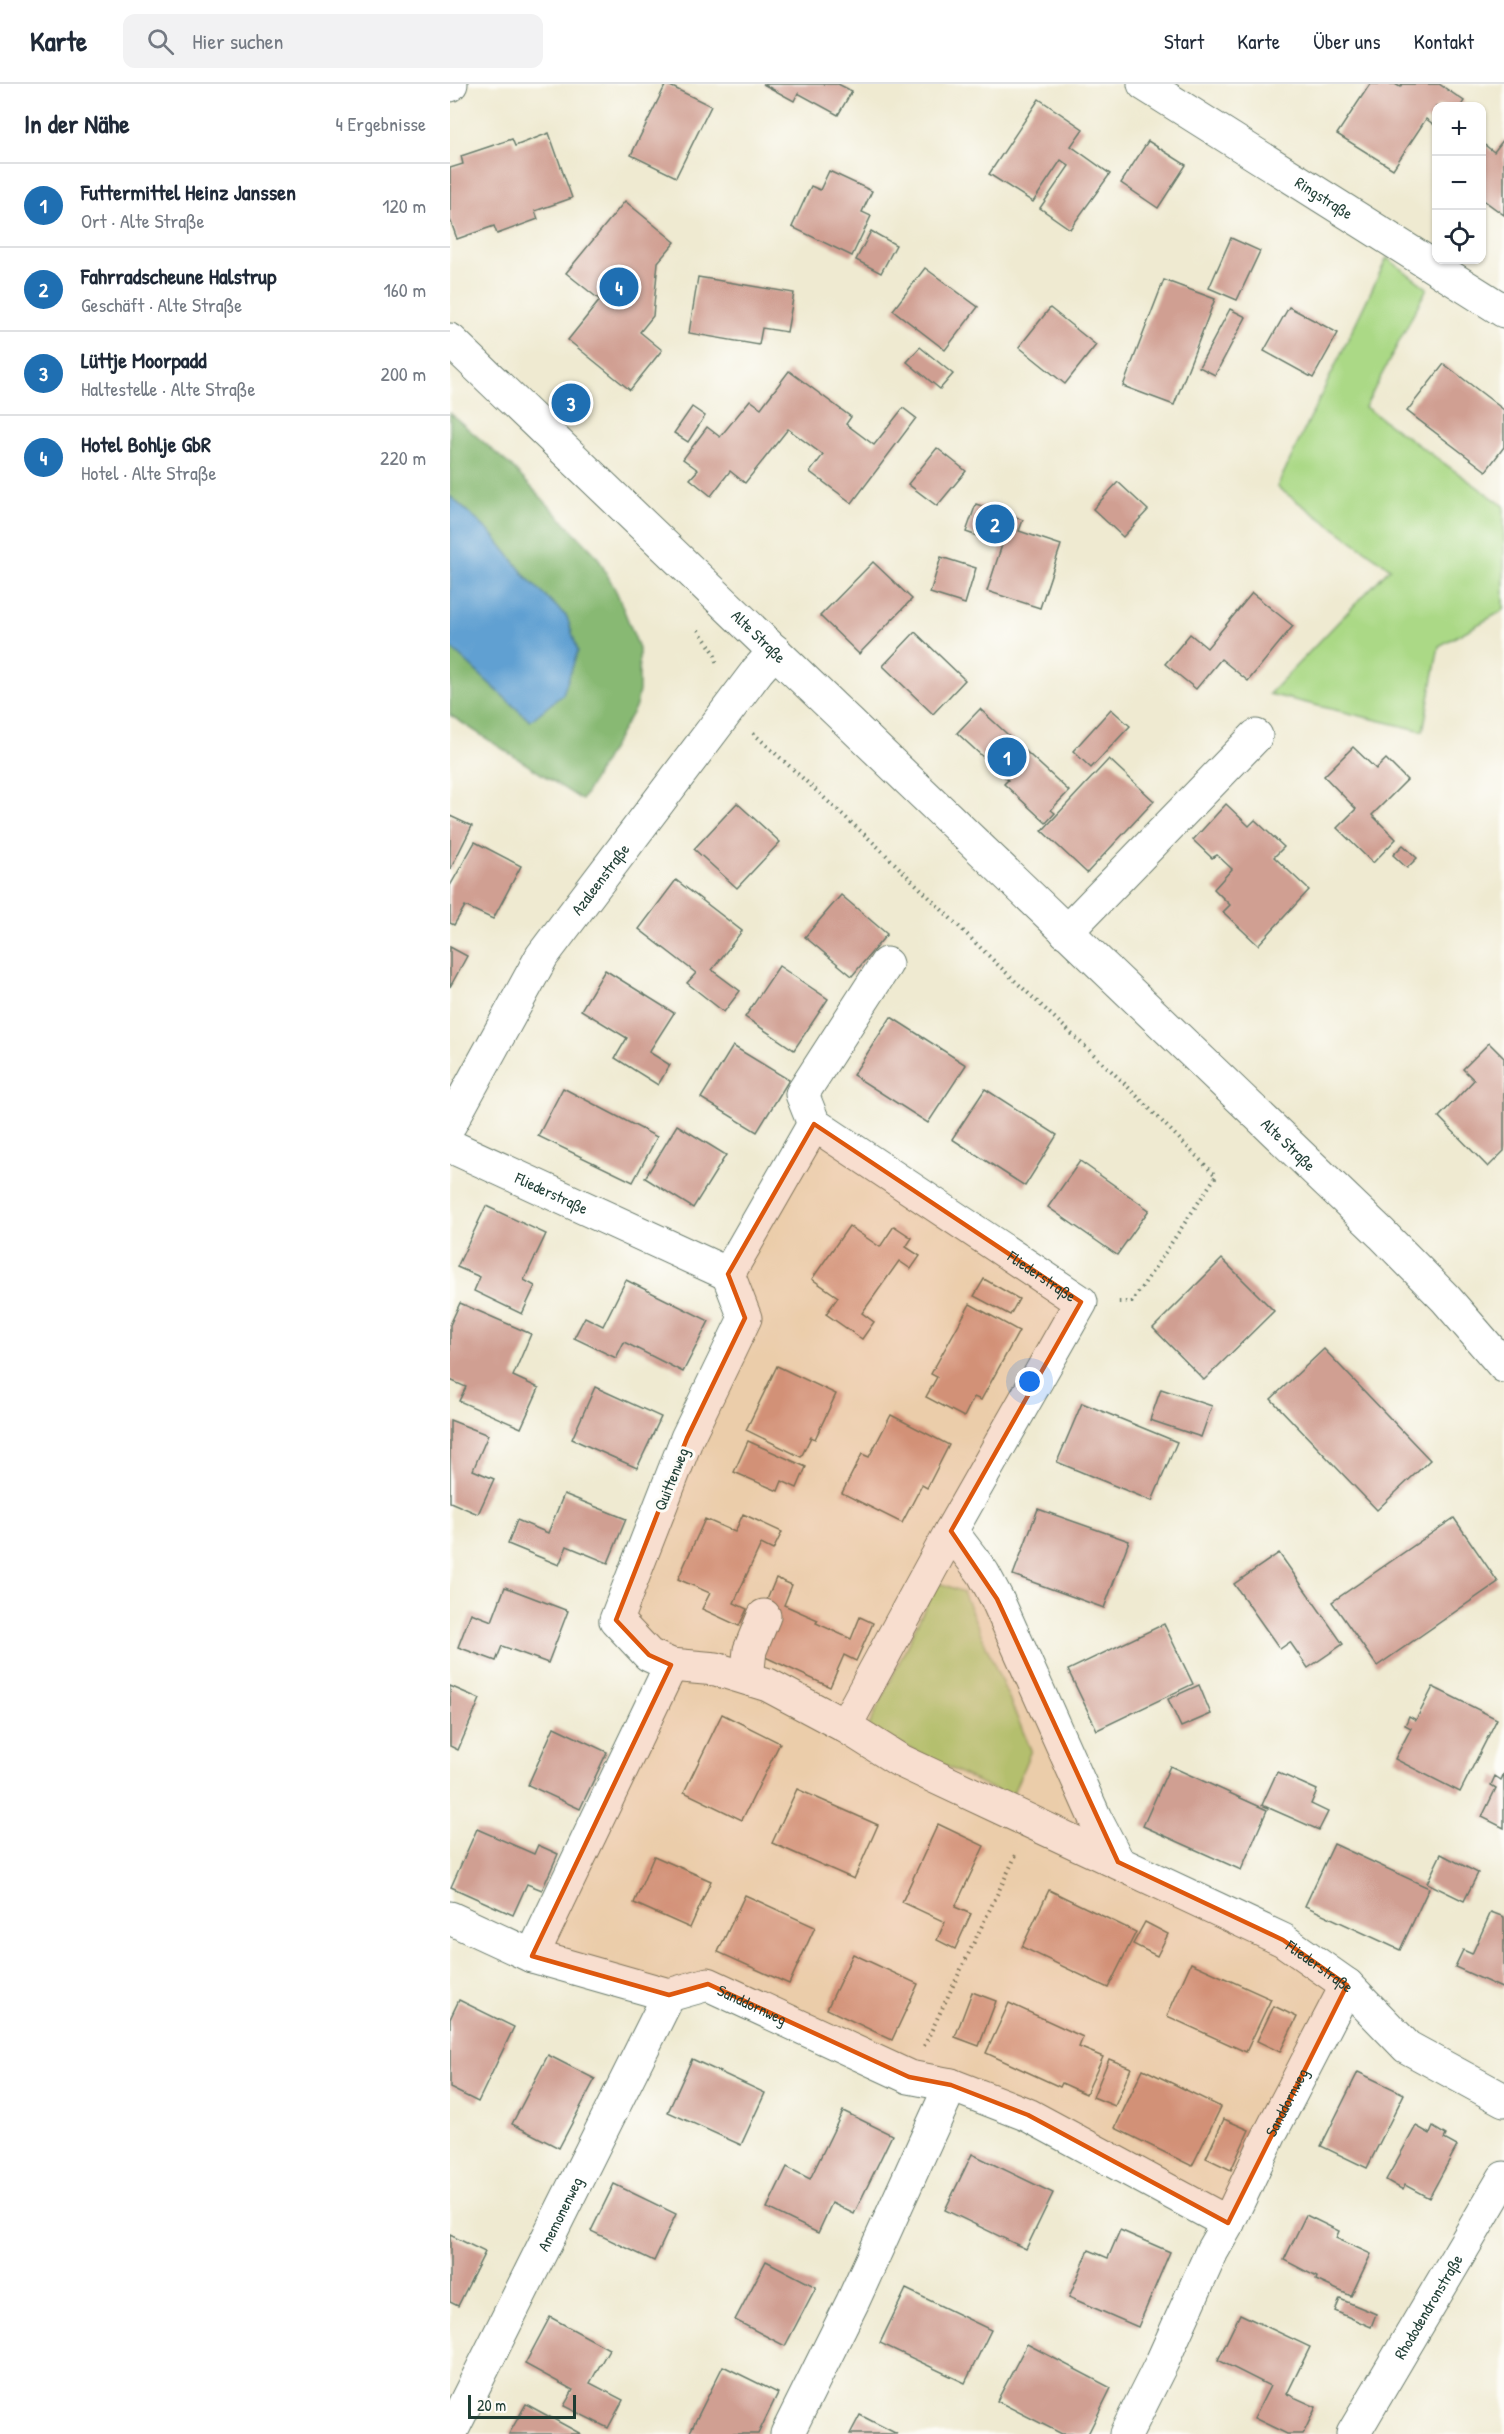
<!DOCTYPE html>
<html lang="de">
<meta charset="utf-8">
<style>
:root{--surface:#fff;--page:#f2f2f3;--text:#1f2937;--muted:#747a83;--line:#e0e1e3;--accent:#1f6fb2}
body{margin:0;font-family:"Patrick Hand",sans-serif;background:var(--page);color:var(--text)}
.controls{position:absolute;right:18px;top:18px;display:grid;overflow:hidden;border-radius:12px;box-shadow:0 2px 4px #0004}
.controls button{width:54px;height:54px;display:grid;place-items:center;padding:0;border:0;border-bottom:2px solid var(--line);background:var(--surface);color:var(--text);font:30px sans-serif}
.scale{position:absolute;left:18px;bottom:15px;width:108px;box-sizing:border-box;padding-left:6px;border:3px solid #1f3d34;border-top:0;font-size:16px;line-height:21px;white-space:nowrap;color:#1f3d34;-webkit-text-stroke:4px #fdfcf7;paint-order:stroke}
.you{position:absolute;left:580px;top:1298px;width:21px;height:21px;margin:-15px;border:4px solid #fff;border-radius:50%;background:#1a73e8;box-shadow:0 0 0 9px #1a73e833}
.badge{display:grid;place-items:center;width:39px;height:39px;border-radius:50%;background:var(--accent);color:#fff;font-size:20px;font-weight:700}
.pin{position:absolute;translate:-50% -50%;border:3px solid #fff;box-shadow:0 2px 6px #0006}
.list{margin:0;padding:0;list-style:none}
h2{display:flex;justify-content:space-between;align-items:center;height:78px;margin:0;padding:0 24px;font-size:26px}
h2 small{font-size:20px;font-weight:400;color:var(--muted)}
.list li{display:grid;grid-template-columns:39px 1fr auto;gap:18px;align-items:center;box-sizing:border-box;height:84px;padding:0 24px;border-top:2px solid var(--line)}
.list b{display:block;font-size:22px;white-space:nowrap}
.list p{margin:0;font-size:20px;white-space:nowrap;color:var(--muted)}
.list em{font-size:20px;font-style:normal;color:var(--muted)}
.icon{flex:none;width:33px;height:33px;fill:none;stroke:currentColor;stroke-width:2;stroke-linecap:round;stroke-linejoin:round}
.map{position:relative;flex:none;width:1054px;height:2350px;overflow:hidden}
header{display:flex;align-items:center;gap:36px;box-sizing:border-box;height:84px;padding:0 30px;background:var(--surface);border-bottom:2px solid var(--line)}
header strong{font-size:28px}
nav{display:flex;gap:33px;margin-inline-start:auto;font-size:21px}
.search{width:420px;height:54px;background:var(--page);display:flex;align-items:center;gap:15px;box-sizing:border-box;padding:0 21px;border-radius:12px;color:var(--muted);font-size:22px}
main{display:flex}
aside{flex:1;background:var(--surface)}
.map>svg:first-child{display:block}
.green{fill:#abd986;stroke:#658b5d;stroke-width:1.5}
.forest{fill:#88b973;stroke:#547b54;stroke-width:1.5}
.water{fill:#60a0d2;stroke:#406e83;stroke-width:1.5}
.building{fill:#d09f92}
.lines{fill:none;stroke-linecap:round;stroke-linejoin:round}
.minor-casing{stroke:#687a6b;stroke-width:35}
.path{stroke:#687a6b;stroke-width:4;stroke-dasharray:1.5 4.5;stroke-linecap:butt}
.minor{stroke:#fff;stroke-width:33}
.marked{fill:#de580e;fill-opacity:0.2;stroke:#de580e;stroke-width:4.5;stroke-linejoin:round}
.labels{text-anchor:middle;stroke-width:6;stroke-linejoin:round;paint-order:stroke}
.street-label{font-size:16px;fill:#1f3d34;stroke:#fdfcf7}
</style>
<header>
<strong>Karte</strong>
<div class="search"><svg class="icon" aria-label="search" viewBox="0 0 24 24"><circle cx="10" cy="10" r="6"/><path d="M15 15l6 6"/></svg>Hier suchen</div>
<nav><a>Start</a><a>Karte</a><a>Über uns</a><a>Kontakt</a></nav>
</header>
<main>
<aside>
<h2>In der Nähe<small>4 Ergebnisse</small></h2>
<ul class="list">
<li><span class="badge">1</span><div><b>Futtermittel Heinz Janssen</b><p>Ort · Alte Straße</p></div><em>120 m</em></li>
<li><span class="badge">2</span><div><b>Fahrradscheune Halstrup</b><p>Geschäft · Alte Straße</p></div><em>160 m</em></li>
<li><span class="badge">3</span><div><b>Lüttje Moorpadd</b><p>Haltestelle · Alte Straße</p></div><em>200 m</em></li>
<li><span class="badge">4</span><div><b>Hotel Bohlje GbR</b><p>Hotel · Alte Straße</p></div><em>220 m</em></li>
</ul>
</aside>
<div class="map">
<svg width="1054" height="2350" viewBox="0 0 1054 2350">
<rect width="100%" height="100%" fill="#fdfcf7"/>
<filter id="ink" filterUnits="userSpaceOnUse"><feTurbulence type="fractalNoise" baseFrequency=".0167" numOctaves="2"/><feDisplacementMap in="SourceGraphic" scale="12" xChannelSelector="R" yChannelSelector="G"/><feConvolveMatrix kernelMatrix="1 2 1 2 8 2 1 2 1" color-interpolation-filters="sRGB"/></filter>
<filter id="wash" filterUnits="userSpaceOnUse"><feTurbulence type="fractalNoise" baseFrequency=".008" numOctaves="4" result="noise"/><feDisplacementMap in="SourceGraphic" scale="24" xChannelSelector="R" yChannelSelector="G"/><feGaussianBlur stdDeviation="1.35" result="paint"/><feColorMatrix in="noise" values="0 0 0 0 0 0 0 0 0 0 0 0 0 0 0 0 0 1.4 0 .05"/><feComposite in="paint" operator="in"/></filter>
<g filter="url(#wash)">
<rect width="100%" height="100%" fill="#efead1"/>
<g class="green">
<polygon points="937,174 977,204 915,323 1054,422 1054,526 989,562 973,647 819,610 940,484 827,403"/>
<polygon points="487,1498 513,1508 581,1666 561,1714 418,1644"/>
</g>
<polygon class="forest" points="0,329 62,383 147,472 167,509 189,564 189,607 186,622 132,716 0,631 0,563 80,637 117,533 77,494 42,450 0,412"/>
<polygon class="water" points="0,412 42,450 77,494 117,533 128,567 113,610 80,637 0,563"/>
<g id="blocks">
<g class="building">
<polygon points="216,0 261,22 226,93 181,71"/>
<polygon points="313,0 388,0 402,7 388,31 348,9 344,17"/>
<polygon points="920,0 945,0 950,3 952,0 989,0 1014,17 1011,22 986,22 986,42 976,35 943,85 887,50"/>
<polygon points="589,15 633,45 621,62 660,90 620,145 590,124 619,82 611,76 583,118 539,90"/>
<polygon points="99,49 122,114 85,127 88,135 47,150 44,142 7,155 0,135 0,84 13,80 11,72 62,55 65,62"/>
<polygon points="1054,55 1054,131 1032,115 1032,59 1044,68"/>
<polygon points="698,57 736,81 708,124 671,99"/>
<polygon points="379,87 422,107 412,128 421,132 402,172 342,143 361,102 370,106"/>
<polygon points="175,117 225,158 208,178 203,232 190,248 212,266 180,306 118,256 150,216 116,189"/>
<polygon points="421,147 446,161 431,189 406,176"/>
<polygon points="781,154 810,167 787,216 759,204"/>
<polygon points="475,184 528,223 495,266 443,226"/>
<polygon points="248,193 344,209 337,248 312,244 309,261 239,249"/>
<polygon points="714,196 765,215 724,321 673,302"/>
<polygon points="839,223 888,249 863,294 814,267"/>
<polygon points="600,224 646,261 615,300 569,263"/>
<polygon points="780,225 796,233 765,291 749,283"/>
<polygon points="470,263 503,290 490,305 457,278"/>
<polygon points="994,280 1054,326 1054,363 1036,387 957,327"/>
<polygon points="339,287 401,333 396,340 424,361 453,324 466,334 402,419 360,388 373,371 338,345 295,399 280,387 261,412 240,395 248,386 233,375 257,343 270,353 300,316 311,324"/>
<polygon points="242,323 255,332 238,358 224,349"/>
<polygon points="487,364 516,387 487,422 458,400"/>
<polygon points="668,398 698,426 673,453 643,425"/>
<polygon points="526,420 573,436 569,447 611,461 590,524 537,507 552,461 516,448"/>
<polygon points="491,473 526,484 515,520 480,509"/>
<polygon points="423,478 462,515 409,570 370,532"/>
<polygon points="802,509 843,542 798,597 771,575 746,605 715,580 740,550 757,564"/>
<polygon points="465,548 515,596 483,630 433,582"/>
<polygon points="530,625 619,707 601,726 605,729 596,739 554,700 558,696 507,649"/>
<polygon points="661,625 680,642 641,684 623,667"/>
<polygon points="903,663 926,685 936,675 957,696 922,731 946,755 923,779 887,744 906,725 874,692"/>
<polygon points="659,675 704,717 637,789 592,747"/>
<polygon points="287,719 330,758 287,804 244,765"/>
<polygon points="776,720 799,742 805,736 834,763 824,773 859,806 808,861 773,828 780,821 764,805 782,785 767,771 762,774 743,756"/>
<polygon points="0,732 22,742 0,786"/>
<polygon points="25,758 71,782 43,835 15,822 4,841 0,839 0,802"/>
<polygon points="953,761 967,774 957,784 943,771"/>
<polygon points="226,796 292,847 262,886 290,907 274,928 237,899 246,889 189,845"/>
<polygon points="391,811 437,850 402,892 355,853"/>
<polygon points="0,863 17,872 0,903"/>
<polygon points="329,882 378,915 344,966 295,933"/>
<polygon points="155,886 224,929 199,968 220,981 208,1001 165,974 177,954 131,926"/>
<polygon points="441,933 516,981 478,1039 403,991"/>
<polygon points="1039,959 1054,974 1054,1067 1038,1083 989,1033 1024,996 1013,985"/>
<polygon points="283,962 339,996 307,1048 251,1014"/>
<polygon points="113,1004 207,1053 183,1098 88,1052"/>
<polygon points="535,1005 607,1051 575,1102 502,1055"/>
<polygon points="227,1041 276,1071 243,1124 195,1094"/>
<polygon points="630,1077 699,1126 667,1171 598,1123"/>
<polygon points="36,1122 96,1150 74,1196 85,1202 72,1230 24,1207 30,1193 7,1183"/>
<polygon points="399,1142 430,1163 444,1142 462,1154 456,1163 470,1172 461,1185 449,1177 412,1229 424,1238 412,1255 376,1230 388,1213 362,1195"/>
<polygon points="772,1175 824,1227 754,1296 703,1244"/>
<polygon points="534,1195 569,1215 560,1231 524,1212"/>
<polygon points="176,1196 259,1237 233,1288 174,1258 166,1274 124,1254 135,1233 153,1242"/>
<polygon points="10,1219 81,1250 63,1292 89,1304 71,1344 9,1317 16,1303 0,1296 0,1241"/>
<polygon points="520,1220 569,1247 531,1316 524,1313 514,1333 476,1313 487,1293 481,1290"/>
<polygon points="874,1265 980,1376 927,1426 821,1315"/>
<polygon points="327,1282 386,1310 365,1355 361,1353 351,1373 296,1346"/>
<polygon points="145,1303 211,1333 187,1384 122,1355"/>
<polygon points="711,1305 762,1322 751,1353 700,1336"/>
<polygon points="632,1319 727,1358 702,1417 607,1378"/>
<polygon points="441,1331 499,1361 477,1404 472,1401 452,1439 392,1409 412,1370 419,1373"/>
<polygon points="0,1336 38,1351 23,1386 44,1395 28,1430 0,1418"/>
<polygon points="298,1357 356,1383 347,1404 332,1397 328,1407 284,1388"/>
<polygon points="114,1410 176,1435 158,1479 117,1462 109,1481 58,1460 67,1436 98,1449"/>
<polygon points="588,1425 679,1457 654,1524 563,1491"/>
<polygon points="293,1430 332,1448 323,1466 311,1460 297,1490 284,1519 297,1525 289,1542 252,1525 260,1509 228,1495 255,1435 285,1448"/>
<polygon points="1004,1434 1048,1498 927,1582 882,1518"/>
<polygon points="829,1469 893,1560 858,1584 840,1558 830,1565 784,1500"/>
<polygon points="326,1494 342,1501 334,1521 368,1536 366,1539 401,1555 410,1533 423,1539 406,1577 394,1571 380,1603 313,1572 312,1528"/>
<polygon points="55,1503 118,1527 98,1579 52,1562 46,1577 8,1563 21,1529 42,1537"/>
<polygon points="714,1540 743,1600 647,1646 618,1586"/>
<polygon points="749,1601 761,1630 731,1643 718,1615"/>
<polygon points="0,1602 30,1615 8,1666 0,1662"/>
<polygon points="983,1603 1047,1635 1010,1708 945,1675 961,1644 955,1641 957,1637 959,1632 966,1636"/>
<polygon points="272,1630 330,1659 292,1736 234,1708"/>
<polygon points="104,1643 157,1668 130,1725 78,1701"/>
<polygon points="720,1682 817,1726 791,1786 693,1742"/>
<polygon points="827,1688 867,1706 861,1720 878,1728 869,1746 812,1721"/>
<polygon points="1054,1689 1054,1744 1032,1733 1046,1704 1041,1701 1045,1692 1051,1696"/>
<polygon points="347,1705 428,1741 404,1795 322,1759"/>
<polygon points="488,1740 534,1762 505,1823 521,1830 505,1865 487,1856 495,1838 452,1818"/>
<polygon points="27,1745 84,1770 88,1761 108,1770 92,1806 77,1800 63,1831 1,1803"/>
<polygon points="884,1760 979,1804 950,1866 855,1822"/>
<polygon points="991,1770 1028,1789 1014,1817 977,1799"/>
<polygon points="204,1772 261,1797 240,1844 184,1819"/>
<polygon points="599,1806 686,1848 658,1904 572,1863"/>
<polygon points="295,1811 365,1843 339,1900 268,1868"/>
<polygon points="1041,1828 1054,1833 1054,1905 1005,1883 1013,1866 1022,1870"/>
<polygon points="695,1838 718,1850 707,1872 683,1860"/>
<polygon points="403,1870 468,1900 442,1956 377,1925"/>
<polygon points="741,1879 821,1915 796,1968 717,1932"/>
<polygon points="522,1908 546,1917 529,1962 505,1953"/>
<polygon points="9,1916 64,1943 28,2018 0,2004 0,1935"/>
<polygon points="559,1919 633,1953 629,1963 653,1973 636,2010 612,1999 610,2003 536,1969"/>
<polygon points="824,1922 847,1933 830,1968 807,1957"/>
<polygon points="98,1971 145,1995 109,2064 62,2040"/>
<polygon points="242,1975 315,2009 291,2061 218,2028"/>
<polygon points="659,1975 681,1984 665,2022 643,2013"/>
<polygon points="693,1985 771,2023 742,2082 665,2044"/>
<polygon points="908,1988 954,2010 917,2084 871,2062"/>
<polygon points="393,2027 442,2051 404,2130 382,2119 368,2149 317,2124 337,2083 360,2095"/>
<polygon points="774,2035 799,2046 781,2086 756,2074"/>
<polygon points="966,2042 980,2050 983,2043 996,2051 994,2055 1007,2062 979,2114 955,2101 953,2106 936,2096"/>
<polygon points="522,2070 603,2109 576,2165 495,2126"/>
<polygon points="164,2100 226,2130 204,2177 141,2147"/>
<polygon points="856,2131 889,2147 886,2154 921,2170 901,2212 866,2196 867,2193 834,2176"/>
<polygon points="670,2146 720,2168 688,2243 619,2213 639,2166 658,2174"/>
<polygon points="0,2151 35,2168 8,2222 0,2218"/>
<polygon points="316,2177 366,2203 335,2262 285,2236"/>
<polygon points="456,2205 541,2246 515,2299 430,2259"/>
<polygon points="890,2215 926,2230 921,2243 885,2227"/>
<polygon points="790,2230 860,2263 837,2310 866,2323 853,2350 837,2350 804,2334 820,2302 768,2276"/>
<polygon points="100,2233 159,2265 140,2299 173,2316 158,2344 114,2322 123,2306 75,2280"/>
<polygon points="577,2260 661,2304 638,2350 612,2350 547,2317"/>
<polygon points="273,2282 328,2309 308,2350 239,2350"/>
<polygon points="76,2320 131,2350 59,2350"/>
<polygon points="410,2331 447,2350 400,2350"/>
</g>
</g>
</g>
<g filter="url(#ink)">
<use href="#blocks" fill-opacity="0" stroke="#687a6b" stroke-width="1.5"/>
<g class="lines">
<defs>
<g id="minor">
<path id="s1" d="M694,0L1054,227"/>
<polyline points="0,1 1,0"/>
<path id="s2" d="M0,256L932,1150L996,1215L1054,1282"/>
<polyline points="616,848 806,652"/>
<path id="s3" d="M0,1040L92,872L308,586L325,567"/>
<polyline points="364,1040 352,1010 436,880"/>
<path id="s4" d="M0,1062L278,1190L364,1040L631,1218L501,1447L533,1489L547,1515L645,1734L668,1778"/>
<path id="s5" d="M278,1190L295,1234L237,1354L166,1536L199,1571L221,1581L266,1585L318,1601L395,1642L449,1676L833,1856L897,1901L957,1963L1054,2016"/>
<polyline points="297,1594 300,1566 314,1532"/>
<polyline points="395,1642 501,1447"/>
<path id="s6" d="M0,1834L82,1872L219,1911L258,1900L459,1993L501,2001L578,2031L778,2139L762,2167L712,2278L676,2350"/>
<polyline points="82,1872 221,1581"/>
<path id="s7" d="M778,2139L820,2050L897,1901"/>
<path id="s8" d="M0,2350L219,1911"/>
<polyline points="337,2350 403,2217 501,2001"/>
<path id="s9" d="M903,2350L1054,2094"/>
</g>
</defs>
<use href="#minor" class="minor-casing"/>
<g class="path">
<polyline points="248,546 264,568 267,581"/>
<polyline points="303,649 427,762 547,880 672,997 766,1092 682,1218 666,1218"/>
<polyline points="474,1962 567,1769"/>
</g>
<use href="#minor" class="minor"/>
</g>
</g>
<path class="marked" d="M364,1040L631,1218L501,1447L547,1515L668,1778L833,1856L897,1901L778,2139L578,2031L501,2001L459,1993L258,1900L219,1911L82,1872L221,1581L199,1571L166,1536L237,1354L295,1234L278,1190Z"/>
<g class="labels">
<g class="street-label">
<text dy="6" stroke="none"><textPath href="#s1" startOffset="213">Ringstraße</textPath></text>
<text dy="6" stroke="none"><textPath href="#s2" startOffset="428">Alte Straße</textPath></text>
<text dy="6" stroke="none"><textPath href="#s3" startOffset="288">Azaleenstraße</textPath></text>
<text dy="6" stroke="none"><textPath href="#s2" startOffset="1162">Alte Straße</textPath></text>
<text dy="6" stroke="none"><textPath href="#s4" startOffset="112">Fliederstraße</textPath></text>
<text dy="6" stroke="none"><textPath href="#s4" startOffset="753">Fliederstraße</textPath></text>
<text transform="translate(221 1395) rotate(-68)" y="6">Quittenweg</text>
<text dy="6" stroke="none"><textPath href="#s5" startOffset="1168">Fliederstraße</textPath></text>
<text dy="6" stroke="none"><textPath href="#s6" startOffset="322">Sanddornweg</textPath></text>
<text dy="6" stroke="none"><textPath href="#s7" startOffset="134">Sanddornweg</textPath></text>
<text dy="6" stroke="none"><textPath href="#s8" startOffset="246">Anemonenweg</textPath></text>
<text dy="6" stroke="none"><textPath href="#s9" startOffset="148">Rhododendronstraße</textPath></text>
</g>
</g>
</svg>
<div class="controls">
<button>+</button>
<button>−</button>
<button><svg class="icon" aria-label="locate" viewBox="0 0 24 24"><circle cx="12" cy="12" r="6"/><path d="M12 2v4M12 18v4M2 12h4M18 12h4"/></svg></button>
</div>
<div class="scale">20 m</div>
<div class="you"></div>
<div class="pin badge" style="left:557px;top:673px">1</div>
<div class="pin badge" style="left:545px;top:440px">2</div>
<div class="pin badge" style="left:121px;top:319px">3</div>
<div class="pin badge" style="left:169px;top:203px">4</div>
</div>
</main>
